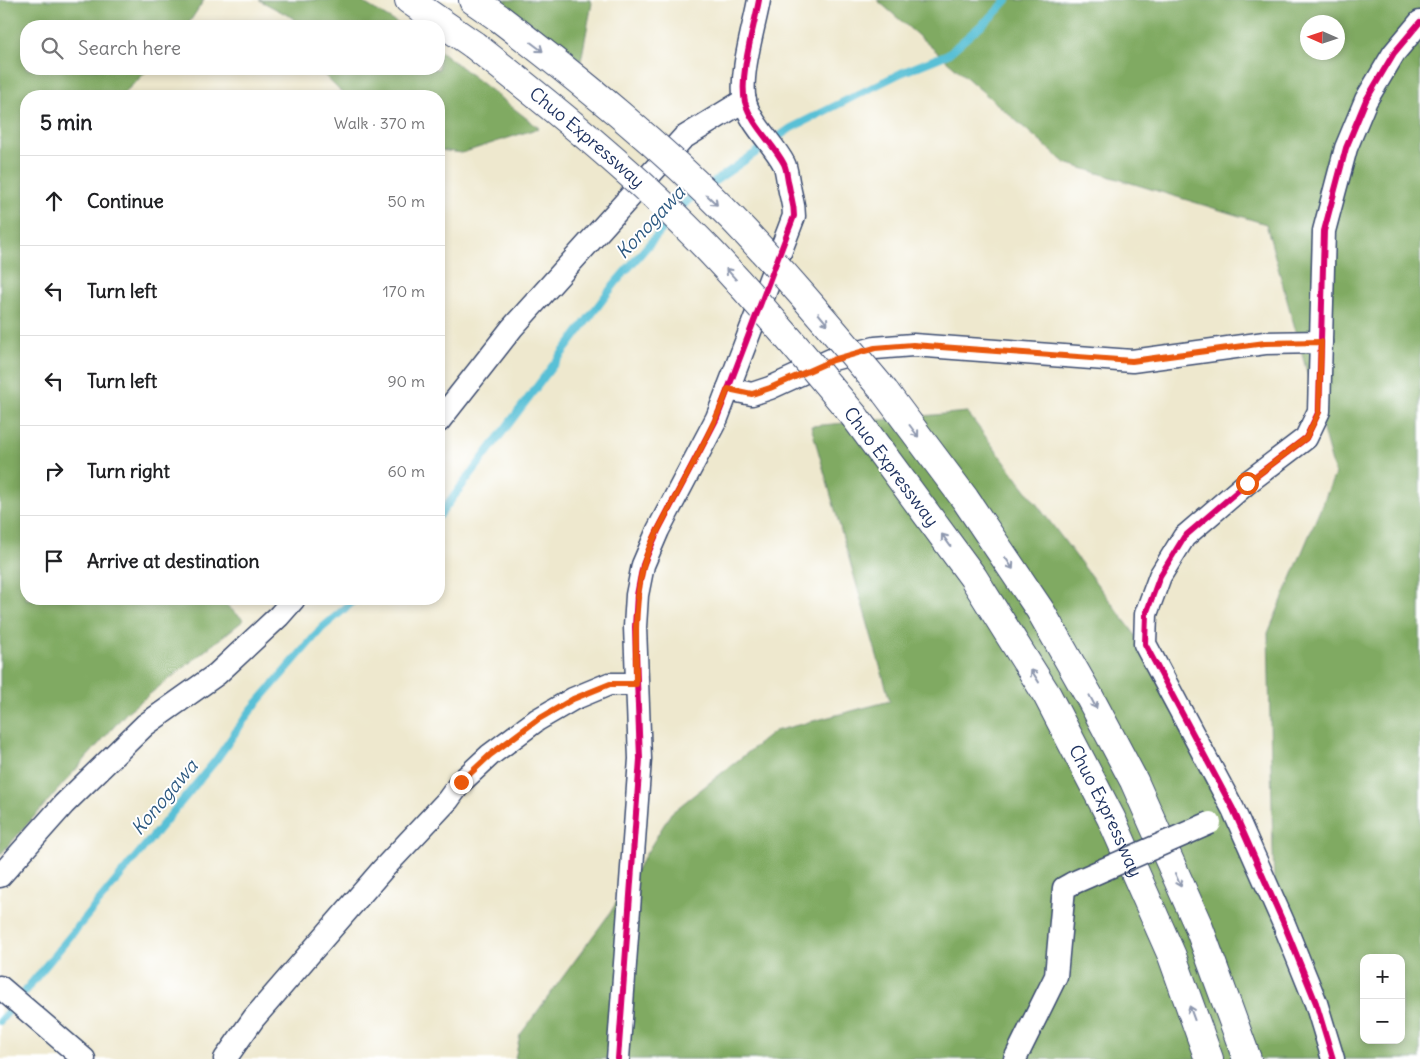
<!DOCTYPE html>
<meta charset="utf-8">
<style>
:root{--surface:#fff;--page:#f2f2f2;--text:#202124;--muted:#757577;--line:#e0e0e0}
body{margin:0;font-family:Delius,sans-serif;background:var(--page);color:var(--text)}
.controls{position:absolute;right:15px;bottom:15px;display:grid;overflow:hidden;border-radius:10px;box-shadow:0 2px 8px #0003}
.controls button{width:45px;height:45px;display:grid;place-items:center;padding:0;border:0;border-bottom:1px solid var(--line);background:var(--surface);color:var(--text);font:25px sans-serif}
.compass{position:absolute;left:1300px;top:15px;width:45px;height:45px;border-radius:50%;background:var(--surface);box-shadow:0 2px 8px #0003;rotate:273deg}
.stop{position:absolute;width:15px;height:15px;margin:-11px;border:4px solid #ea580c;border-radius:50%;background:#fff}
.stop.end{background:#ea580c;border-color:#fff;box-shadow:0 1px 5px #0008}
.list{margin:0;padding:0;list-style:none}
h2{display:flex;justify-content:space-between;align-items:center;height:65px;margin:0;padding:0 20px;font-size:21px}
h2 small{font-size:16px;font-weight:400;color:var(--muted)}
.list li{display:grid;grid-template-columns:32px 1fr auto;gap:15px;align-items:center;box-sizing:border-box;height:90px;padding:0 20px;border-top:1px solid var(--line)}
.list b{display:block;font-size:19px;white-space:nowrap}
.list em{font-size:16px;font-style:normal;color:var(--muted)}
.icon{flex:none;width:28px;height:28px;fill:none;stroke:currentColor;stroke-width:2;stroke-linecap:round;stroke-linejoin:round}
.map{position:relative;flex:none;width:1420px;height:1059px;overflow:hidden}
.search{position:absolute;background:var(--surface);box-shadow:0 2px 8px #0003;left:20px;top:20px;width:425px;height:55px;display:flex;align-items:center;gap:12px;box-sizing:border-box;padding:0 18px;border-radius:20px;color:var(--muted);font-size:19px}
.panel{position:absolute;background:var(--surface);box-shadow:0 2px 8px #0003;left:20px;top:90px;width:425px;height:515px;border-radius:20px}
.map>svg:first-child{display:block}
.forest{fill:#80aa62;stroke:#4e6c60;fill-rule:evenodd}
.lines{fill:none;stroke-linecap:round;stroke-linejoin:round}
.stream{stroke:#59c0d6;stroke-width:8}
.minor-casing{stroke:#3b4b6f;stroke-width:25}
.highway-casing{stroke:#3b4b6f;stroke-width:30}
.minor{stroke:#fff;stroke-width:22}
.highway{stroke:#fff;stroke-width:28}
.minor-bridge-casing{stroke:#3b4b6f;stroke-width:25;stroke-linecap:butt}
.highway-bridge-casing{stroke:#3b4b6f;stroke-width:30;stroke-linecap:butt}
.minor-bridge{stroke:#fff;stroke-width:22}
.highway-bridge{stroke:#fff;stroke-width:28}
.cycleway-casing{stroke:#fff;stroke-width:9}
.cycleway{stroke:#d6006c;stroke-width:6}
.oneway{stroke:#8d97ae}
.route{stroke:#ea580c;stroke-width:6}
.labels{text-anchor:middle;stroke-width:4;stroke-linejoin:round;paint-order:stroke}
.street-label{font-size:18px;fill:#1b2f5e;stroke:#fff}
.water-label{font-size:19px;font-style:italic;fill:#2e5a82;stroke:#fff}
</style>
<div class="map">
<svg width="1420" height="1059" viewBox="0 0 1420 1059">
<rect width="100%" height="100%" fill="#fff"/>
<filter id="ink" filterUnits="userSpaceOnUse"><feTurbulence type="fractalNoise" baseFrequency=".02" numOctaves="2"/><feDisplacementMap in="SourceGraphic" scale="10" xChannelSelector="R" yChannelSelector="G"/><feConvolveMatrix kernelMatrix="1 2 1 2 8 2 1 2 1" color-interpolation-filters="sRGB"/></filter>
<filter id="wash" filterUnits="userSpaceOnUse"><feTurbulence type="fractalNoise" baseFrequency=".0096" numOctaves="4" result="noise"/><feDisplacementMap in="SourceGraphic" scale="20" xChannelSelector="R" yChannelSelector="G"/><feGaussianBlur stdDeviation="1.12" result="paint"/><feColorMatrix in="noise" values="0 0 0 0 0 0 0 0 0 0 0 0 0 0 0 0 0 1.4 0 .05"/><feComposite in="paint" operator="in"/></filter>
<g filter="url(#wash)">
<rect width="100%" height="100%" fill="#eee8ce"/>
<g class="forest">
<polygon points="0,0 204,0 187,26 26,26 26,69 149,69 121,96 26,96 26,599 219,599 244,620 127,712 0,855"/>
<polygon points="259,0 359,0 402,26 297,26 293,18"/>
<polygon points="500,0 590,0 592,3 581,61"/>
<path d="M877,0H1420V1059H515L520,1035L610,913L671,813L775,731L890,701L811,426L967,412L1134,633L1274,894L1268,633L1335,474L1266,224L1065,163ZM1308,22H1338V52H1308ZM1364,958H1401V1040H1364Z"/>
<polygon points="439,50 539,128 462,153 439,150 439,96 345,96 318,69 439,69"/>
</g>
<g class="lines">
<g class="stream">
<polyline points="708,186 791,128 901,73 948,54 993,15 1007,0"/>
<polyline points="439,516 616,282 687,201 698,193"/>
<polyline points="0,1021 216,760 251,710 322,628 356,599"/>
</g>
</g>
</g>
<g filter="url(#ink)">
<g class="lines">
<defs>
<g id="minor">
<polyline points="728,389 752,394 770,388 833,359 875,348 913,345 1132,361 1265,343 1321,342"/>
<polyline points="439,421 512,328 683,138 745,100"/>
<polyline points="0,876 64,804 145,725 217,674 279,616 294,599"/>
<polyline points="0,987 84,1059"/>
<polyline points="225,1059 254,1018 383,869 448,800 461,782 490,755 537,720 573,699 609,684 636,684"/>
<path d="M618,1059L640,759L635,627L637,595L643,565L658,530L717,418L794,216C794,202 791,199 789,186C787,179 787,170 784,164C773,143 752,126 745,102C739,75 754,28 759,0"/>
<polyline points="1015,1059 1056,976 1064,888 1073,883"/>
<polyline points="1333,1059 1316,1003 1284,924 1233,809 1145,644 1146,614 1160,576 1184,537 1247,483 1306,438 1319,411 1324,231 1346,148 1366,100 1394,53 1420,22"/>
</g>
<g id="highway">
<polyline points="409,0 474,45"/>
<polyline points="473,0 499,18"/>
<polyline points="885,392 965,499 1040,610 1089,696 1134,781 1198,925 1247,1059"/>
<path id="s1" d="M855,417L973,577L1047,695L1111,818L1172,956L1209,1059"/>
</g>
</defs>
<use href="#minor" class="minor-casing"/>
<use href="#highway" class="highway-casing"/>
<use href="#minor" class="minor"/>
<use href="#highway" class="highway"/>
<defs>
<polyline id="minor-bridge" points="1073,883 1210,823"/>
<g id="highway-bridge">
<path d="M499,18C580,80 660,145 732,218C786,274 835,333 885,392"/>
<path id="s2" d="M474,45C556,110 638,176 711,252C761,305 808,361 855,417"/>
</g>
</defs>
<use href="#minor-bridge" class="minor-bridge-casing"/>
<use href="#highway-bridge" class="highway-bridge-casing"/>
<use href="#minor-bridge" class="minor-bridge"/>
<use href="#highway-bridge" class="highway-bridge"/>
<defs>
<g id="cycleway">
<path d="M618,1059L640,759L635,627L637,595L643,565L658,530L717,418L794,216C794,202 791,199 789,186C787,179 787,170 784,164C773,143 752,126 745,102C739,75 754,28 759,0"/>
<polyline points="1333,1059 1316,1003 1284,924 1233,809 1145,644 1146,614 1160,576 1184,537 1247,483 1306,438 1319,411 1324,231 1346,148 1366,100 1394,53 1420,22"/>
</g>
</defs>
<use href="#cycleway" class="cycleway-casing"/>
<use href="#cycleway" class="cycleway"/>
</g>
<defs><path id="oneway-shaft" d="M-6 0H5M1.5-3L5.5 0L1.5 3" fill="none" stroke-width="1.6" stroke-linecap="round" stroke-linejoin="round" transform="scale(1.25)"/></defs>
<g class="oneway">
<use href="#oneway-shaft" transform="translate(537 47) rotate(37)"/>
<use href="#oneway-shaft" transform="translate(712 200) rotate(44)"/>
<use href="#oneway-shaft" transform="translate(731 274) rotate(-132)"/>
<use href="#oneway-shaft" transform="translate(823 319) rotate(50)"/>
<use href="#oneway-shaft" transform="translate(914 431) rotate(53)"/>
<use href="#oneway-shaft" transform="translate(946 540) rotate(-126)"/>
<use href="#oneway-shaft" transform="translate(1009 563) rotate(56)"/>
<use href="#oneway-shaft" transform="translate(1035 676) rotate(-122)"/>
<use href="#oneway-shaft" transform="translate(1093 702) rotate(62)"/>
<use href="#oneway-shaft" transform="translate(1178 880) rotate(66)"/>
<use href="#oneway-shaft" transform="translate(1192 1013) rotate(-110)"/>
</g>
</g>
<g class="lines" filter="url(#ink)">
<path class="route" d="M461,782L490,755L537,720L573,699L610,684H636C636,645 634,606 643,567C648,546 661,525 671,505C691,467 713,429 728,389L752,394L770,388L833,360L875,348L913,345L1132,361L1265,343L1321,342L1319,412L1306,438L1247,483"/>
</g>
<g class="labels">
<g class="street-label">
<text dy="6" stroke="none"><textPath href="#s2" startOffset="146">Chuo Expressway</textPath></text>
<text transform="translate(891 467) rotate(53)" y="6">Chuo Expressway</text>
<text dy="6" stroke="none"><textPath href="#s1" startOffset="468">Chuo Expressway</textPath></text>
</g>
<g class="water-label">
<text transform="translate(650 222) rotate(-47)" y="7">Konogawa</text>
<text transform="translate(164 797) rotate(-50)" y="7">Konogawa</text>
</g>
</g>
</svg>
<div class="controls">
<button>+</button>
<button>−</button>
</div>
<svg class="compass" viewBox="-18 -18 36 36"><path d="M0-13l5 13h-10z" fill="#e53935"/><path d="M0 13l5-13h-10z" fill="#757577"/></svg>
<div class="stop" style="left:1247px;top:483px"></div>
<div class="stop end" style="left:461px;top:782px"></div>
<div class="search"><svg class="icon" aria-label="search" viewBox="0 0 24 24"><circle cx="10" cy="10" r="6"/><path d="M15 15l6 6"/></svg>Search here</div>
<section class="panel">
<h2>5 min<small>Walk · 370 m</small></h2>
<ul class="list">
<li><svg class="icon" aria-label="ahead" viewBox="0 0 24 24"><path d="M12 20V5M6 11l6-6 6 6"/></svg><div><b>Continue</b></div><em>50 m</em></li>
<li><svg class="icon" aria-label="left" viewBox="0 0 24 24"><path d="M17 20v-9H6M10 6l-5 5 5 5"/></svg><div><b>Turn left</b></div><em>170 m</em></li>
<li><svg class="icon" aria-label="left" viewBox="0 0 24 24"><path d="M17 20v-9H6M10 6l-5 5 5 5"/></svg><div><b>Turn left</b></div><em>90 m</em></li>
<li><svg class="icon" aria-label="right" viewBox="0 0 24 24"><path d="M7 20v-9h11M14 6l5 5-5 5"/></svg><div><b>Turn right</b></div><em>60 m</em></li>
<li><svg class="icon" aria-label="arrive" viewBox="0 0 24 24"><path d="M6 21V4h12l-3 4 3 4H6"/></svg><div><b>Arrive at destination</b></div></li>
</ul>
</section>
</div>
